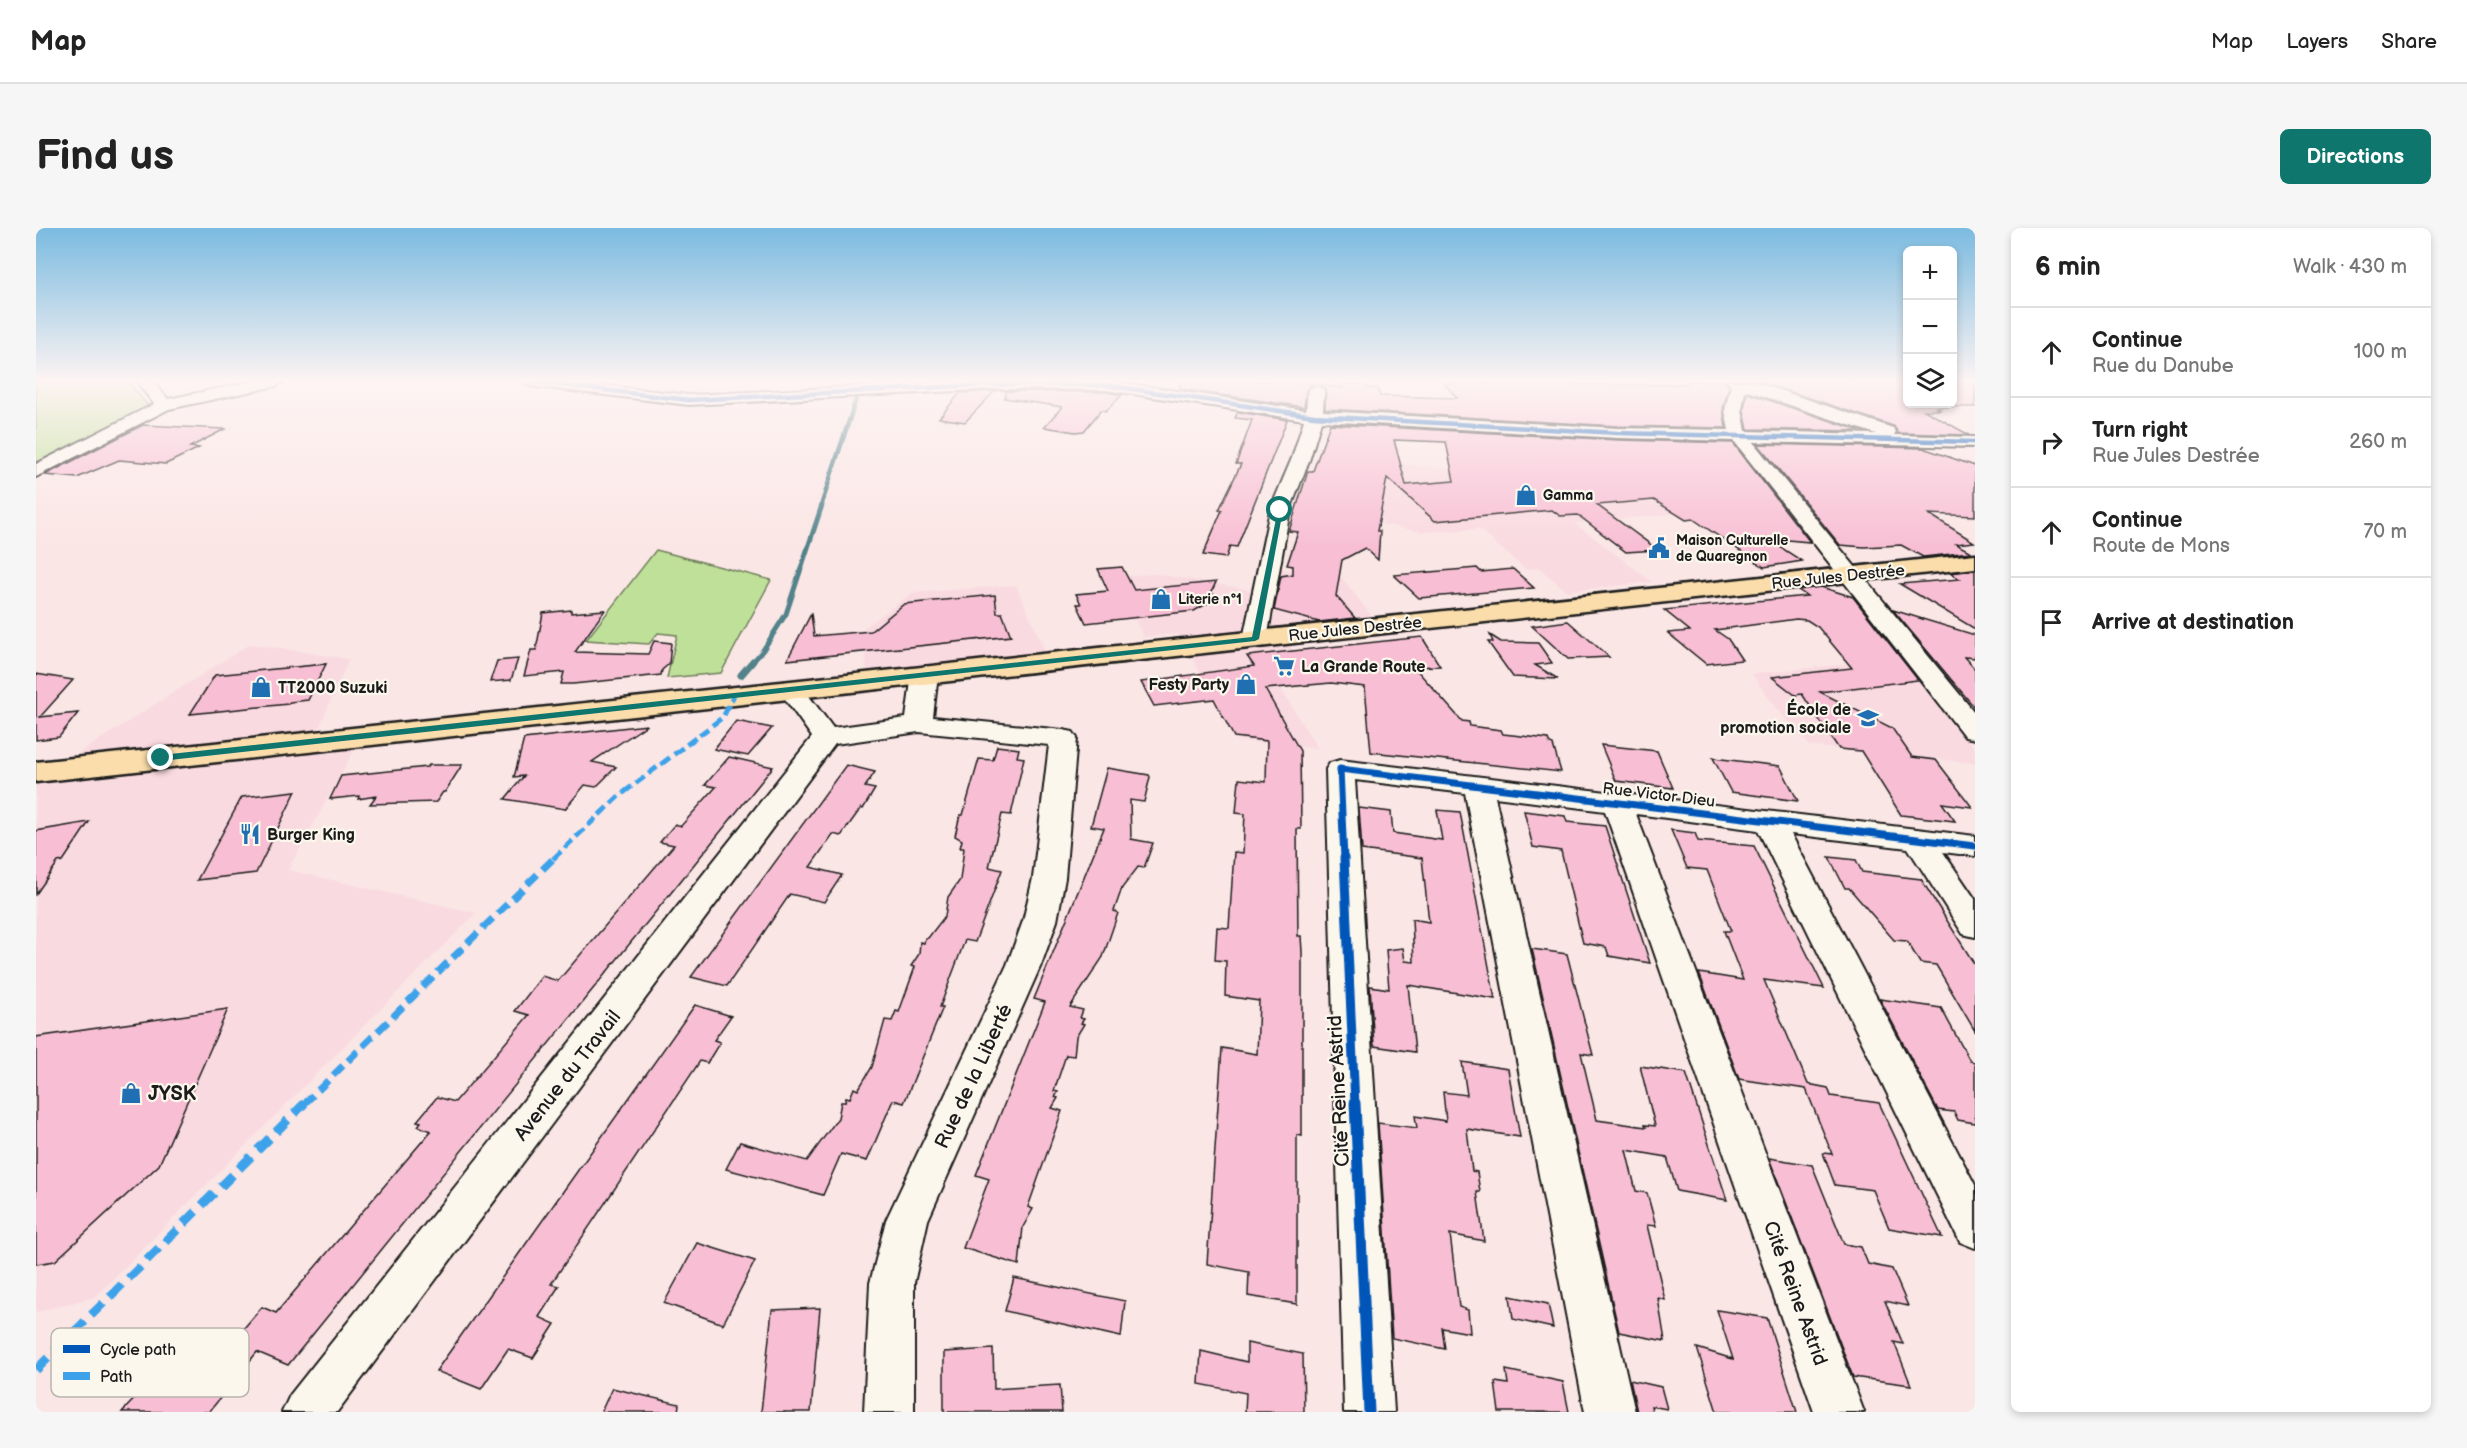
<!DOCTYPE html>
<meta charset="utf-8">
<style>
:root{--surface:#fff;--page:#f6f6f6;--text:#222;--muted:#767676;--line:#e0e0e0;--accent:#0f766e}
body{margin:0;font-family:"Balsamiq Sans",sans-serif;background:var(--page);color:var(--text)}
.controls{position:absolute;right:18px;top:18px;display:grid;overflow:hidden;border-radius:9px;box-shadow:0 3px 9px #0003}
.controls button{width:54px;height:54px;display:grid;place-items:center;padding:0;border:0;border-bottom:2px solid var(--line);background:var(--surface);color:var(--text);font:30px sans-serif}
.stop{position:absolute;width:18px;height:18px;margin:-14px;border:4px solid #0f766e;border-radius:50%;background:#fff}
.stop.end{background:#0f766e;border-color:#fff;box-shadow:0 2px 6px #0008}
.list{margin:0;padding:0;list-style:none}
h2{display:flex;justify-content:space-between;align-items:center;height:78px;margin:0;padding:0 24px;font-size:26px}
h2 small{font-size:20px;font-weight:400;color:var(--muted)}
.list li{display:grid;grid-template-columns:39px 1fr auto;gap:18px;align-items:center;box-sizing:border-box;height:90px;padding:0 24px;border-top:2px solid var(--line)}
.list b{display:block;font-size:22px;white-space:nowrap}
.list p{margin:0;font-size:20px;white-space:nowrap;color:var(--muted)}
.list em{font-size:20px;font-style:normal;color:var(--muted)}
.icon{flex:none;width:33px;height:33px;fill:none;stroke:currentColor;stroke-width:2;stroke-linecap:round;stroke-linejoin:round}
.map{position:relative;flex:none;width:1939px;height:1184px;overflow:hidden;border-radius:9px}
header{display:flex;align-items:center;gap:36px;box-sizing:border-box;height:84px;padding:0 30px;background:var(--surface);border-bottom:2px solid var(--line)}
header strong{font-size:28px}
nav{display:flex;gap:33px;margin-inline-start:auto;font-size:21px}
.intro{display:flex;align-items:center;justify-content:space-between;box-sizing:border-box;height:144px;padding:0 36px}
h1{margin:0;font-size:42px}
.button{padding:15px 27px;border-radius:9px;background:var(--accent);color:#fff;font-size:21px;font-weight:700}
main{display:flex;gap:36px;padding:0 36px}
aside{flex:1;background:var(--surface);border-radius:9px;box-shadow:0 3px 9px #0003}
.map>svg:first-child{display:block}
.built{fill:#f9dae0}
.green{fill:#bfe099;stroke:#6e7e5a;stroke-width:1.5}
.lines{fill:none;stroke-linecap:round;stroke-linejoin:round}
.stream-far2{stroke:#53828a;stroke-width:4.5}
.stream-far1{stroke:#53828a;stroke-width:5}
.stream{stroke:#53828a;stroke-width:7}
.building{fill:#f8bfd4;stroke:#1c1c1c;stroke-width:1.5;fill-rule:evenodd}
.minor-casing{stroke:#1c1c1c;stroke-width:4}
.major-casing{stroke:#1c1c1c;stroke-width:5}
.minor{fill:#fbf7ec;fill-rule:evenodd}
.major{fill:#faddab;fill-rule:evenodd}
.quiet-far3{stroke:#3da2ea;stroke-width:4;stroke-dasharray:7 4;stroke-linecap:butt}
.quiet-far2{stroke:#3da2ea;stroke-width:5;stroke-dasharray:11 5;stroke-linecap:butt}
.quiet-far1{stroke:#3da2ea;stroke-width:7;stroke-dasharray:14 7;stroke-linecap:butt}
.quiet{stroke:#3da2ea;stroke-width:9;stroke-dasharray:17 9;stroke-linecap:butt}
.cycleway-far3-casing{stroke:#fbf7ec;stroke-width:7}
.cycleway-far2-casing{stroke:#fbf7ec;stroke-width:10}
.cycleway-far1-casing{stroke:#fbf7ec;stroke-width:13}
.cycleway-casing{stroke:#fbf7ec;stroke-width:15}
.cycleway-far3{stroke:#0057b8;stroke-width:4.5}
.cycleway-far2{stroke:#0057b8;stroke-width:7}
.cycleway-far1{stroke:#0057b8;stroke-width:9}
.cycleway{stroke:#0057b8;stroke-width:11}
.route{fill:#0f766e}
.labels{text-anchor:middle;stroke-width:4.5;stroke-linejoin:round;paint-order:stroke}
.far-poi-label{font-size:14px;font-weight:bold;fill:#1c1c1c;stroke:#fbf7ec;text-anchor:start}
.street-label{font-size:16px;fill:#1c1c1c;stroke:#fbf7ec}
.poi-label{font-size:16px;font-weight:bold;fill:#1c1c1c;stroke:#fbf7ec;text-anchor:start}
.near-street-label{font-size:20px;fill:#1c1c1c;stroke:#fbf7ec}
.near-poi-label{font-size:20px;font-weight:bold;fill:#1c1c1c;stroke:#fbf7ec;text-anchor:start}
.key{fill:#fbf7ec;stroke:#b8b5ae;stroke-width:1.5}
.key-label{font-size:16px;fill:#1c1c1c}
</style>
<header>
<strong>Map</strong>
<nav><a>Map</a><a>Layers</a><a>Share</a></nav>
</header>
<div class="intro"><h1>Find us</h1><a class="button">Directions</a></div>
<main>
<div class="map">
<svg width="1939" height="1184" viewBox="0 0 1939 1184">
<rect width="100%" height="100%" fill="#fae6e5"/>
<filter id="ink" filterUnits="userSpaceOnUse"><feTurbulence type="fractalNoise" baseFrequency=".0167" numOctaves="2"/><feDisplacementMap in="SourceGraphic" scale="12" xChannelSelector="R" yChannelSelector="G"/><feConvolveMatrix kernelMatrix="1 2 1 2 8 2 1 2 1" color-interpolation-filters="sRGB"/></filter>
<g filter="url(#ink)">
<g class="built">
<polygon points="1340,234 1461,245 1567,236 1648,285 1538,295 1616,354 1531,363 1503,340 1489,341 1443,301 1385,304 1346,296"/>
<polygon points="1240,340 1306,350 1341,395 1246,404 1275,452 1242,456 1281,520 1204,513 1142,406 1108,409 1077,349 1121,346 1234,365"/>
<polygon points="980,357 1010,425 831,445 828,400 876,365"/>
<polygon points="214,416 313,431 277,513 323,513 252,642 440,685 59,1069 0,1084 0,556 46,523"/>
<polygon points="1822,435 1875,440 1939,521 1939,535 1774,518 1739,479 1716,446"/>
</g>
<g class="green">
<polygon points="91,153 113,179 0,238 0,154"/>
<polygon points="620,322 735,352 685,445 631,450 641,407 622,405 613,416 550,412"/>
</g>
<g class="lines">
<g class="stream-far2">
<polyline points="824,160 826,153"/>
<polyline points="785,278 821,168"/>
</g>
<polyline class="stream-far1" points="716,435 727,422 750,386 786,277"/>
<polyline class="stream" points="705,447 717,433"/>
</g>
<g class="building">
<polygon points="1144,153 1244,153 1277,156 1270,162 1268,179 1144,161"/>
<polygon points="1650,153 1689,153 1693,158 1687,181 1690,200 1582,198 1289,181 1290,162 1285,157 1307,160 1305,156 1329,156 1332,160 1341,160 1344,168 1421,170 1408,155 1627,157 1625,156 1650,156"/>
<polygon points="1722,153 1872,153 1872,176 1917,176 1917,153 1939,153 1939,179 1899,179 1905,182 1888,182 1933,207 1862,205 1858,198"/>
<polygon points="959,163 929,194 903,190 924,165"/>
<polygon points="970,163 1070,164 1086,167 1070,183 1065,182 1048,203 1039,204 1008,199 1026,179 969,170"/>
<polygon points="1711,165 1825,203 1712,201 1708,182"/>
<polygon points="1202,184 1251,192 1201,319 1194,318 1190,330 1167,327 1186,282 1183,282 1205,236 1200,236 1216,192 1199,190"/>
<path d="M1294,196L1582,212L1697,215L1774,314L1730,310L1766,333L1728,339L1657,291L1650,292L1618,272L1561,277L1622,322L1590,324L1542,287L1524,288L1516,282L1399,293L1351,250L1341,303H1344L1342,332L1329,320L1306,332L1300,368L1319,390L1283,394L1238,382L1245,348L1257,346V338L1251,337L1262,304L1253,303L1272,243H1277ZM1358,212L1410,214L1418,253L1370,257Z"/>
<polygon points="107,197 189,201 154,219 163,220 130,236 83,232 41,250 9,247"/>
<polygon points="1722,216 1887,220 1939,238 1939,288 1893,286 1938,314 1920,316 1935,324 1887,329 1865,317 1828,319 1804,317"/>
<polygon points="1086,339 1098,362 1180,354 1175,365 1183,369 1158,383 1050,395 1041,376 1045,376 1040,366 1072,363 1062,341"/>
<polygon points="1441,340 1445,344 1477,341 1498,360 1383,370 1358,347"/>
<polygon points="1939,342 1939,401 1864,356 1924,351 1914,345"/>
<polygon points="1785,359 1817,369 1882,452 1784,464 1856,500 1876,529 1900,532 1936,579 1906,575 1919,593 1865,587 1825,523 1803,521 1766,466 1759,467 1736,449 1816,440 1782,399 1771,392 1760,391 1679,402 1692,411 1706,432 1670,436 1632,405 1654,403 1628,382 1771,368 1762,362"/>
<polygon points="959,367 961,385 966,385 975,408 751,432 775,386 778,408 835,403 868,376"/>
<polygon points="535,382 535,385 569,382 539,424 612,426 618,413 635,415 633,436 626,442 625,447 537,456 525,456 528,444 488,448 495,422 500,422 507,385"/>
<polygon points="1857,382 1939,407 1939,430 1928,429 1939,441 1939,480"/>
<polygon points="1532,393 1573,429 1532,431 1496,398"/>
<polygon points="1454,407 1465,414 1502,415 1516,435 1499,437 1522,451 1477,449 1452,414 1457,414"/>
<polygon points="1386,409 1404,438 1378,439 1426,493 1433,494 1434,498 1465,502 1467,506 1512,511 1514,516 1517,517 1525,544 1335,524 1329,459 1295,455 1229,461 1264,523 1265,601 1261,601 1262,708 1265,708 1266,724 1266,908 1261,907 1261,1076 1212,1068 1213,1044 1171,1036 1186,820 1221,826 1223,773 1189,768 1190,733 1179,732 1181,699 1193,700 1198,624 1207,625 1209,586 1200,585 1203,551 1230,554 1231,513 1198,509 1178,471 1118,478 1105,454 1218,438 1211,428"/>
<polygon points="482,431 475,452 454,454 461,433"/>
<polygon points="290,436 272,472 254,474 252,476 154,486 179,447"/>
<polygon points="0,446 37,452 4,489 42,485 23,509 0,512"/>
<polygon points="700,493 736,500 712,528 678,521"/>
<polygon points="611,497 556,534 580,539 560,559 549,557 529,581 469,571 488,548 478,549 488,511"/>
<polygon points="1565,517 1621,523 1637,560 1580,553"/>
<polygon points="961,518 983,521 981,529 988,530 975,587 966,586 953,639 966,642 939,714 929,712 904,779 907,779 868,875 857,872 831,933 805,926 787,967 690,941 704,914 771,933 802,890 805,874 809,874 810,869 814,870 818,860 822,862 836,839 849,792 856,793 860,783 863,784 879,739 875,738 883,726 884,714 888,715 889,710 892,710 909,688 912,669 924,652 928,620 924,620 926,612 919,608 924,587 927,587 943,531 957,532"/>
<polygon points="693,529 737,539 252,1137 221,1124 173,1184 86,1184 143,1124 171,1136 174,1132 179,1134 226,1079 240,1085 395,903 382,898 385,894 381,893 401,869 419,874 493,787 479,783 506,748 522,753 638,617 624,614 639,596 645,598 680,559 669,557"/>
<polygon points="1677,530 1744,538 1762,573 1695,564"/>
<polygon points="393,537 426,537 409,564 407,564 400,574 334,576 340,568 322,571 323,568 294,571 305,548 391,539"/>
<polygon points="810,537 839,544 829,559 839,561 827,581 825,580 805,608 797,606 774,639 806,647 788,674 754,666 691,758 655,749"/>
<polygon points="1071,540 1113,547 1114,549 1108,574 1094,572 1095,611 1117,615 1108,640 1102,639 1086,660 1078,683 1082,685 1067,729 1034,779 1047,782 1044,790 1048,791 1045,795 1048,796 1040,809 1038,828 1030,827 1018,863 1022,864 1019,869 1022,870 1016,880 1026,883 992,979 997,981 987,999 983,1037 927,1020 953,951 940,947 1009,774 998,771 1068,600 1055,598"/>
<polygon points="260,563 220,645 161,652 206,569"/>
<polygon points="1323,580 1355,584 1357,605 1406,612 1401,582 1424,584 1459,771 1372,757 1379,824 1338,818 1334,758 1353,761 1350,722 1367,720 1369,733 1378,734 1376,691 1393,694 1386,630 1326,622"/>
<polygon points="1488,583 1529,588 1531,594 1569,598 1614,735 1573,728 1570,719 1547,715 1525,623 1497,619"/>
<polygon points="53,594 27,633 22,634 0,666 0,603"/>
<polygon points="1635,602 1659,605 1662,613 1718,618 1788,760 1728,752 1772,856 1792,860 1795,868 1843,875 1906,1009 1853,1000 1837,962 1799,957 1787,925 1796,926 1770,861 1703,851 1663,745 1707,752 1688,703 1695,703 1671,642 1651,640"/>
<polygon points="1793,629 1820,632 1826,644 1885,651 1939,737 1939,803 1900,737 1884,735 1871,713 1858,712 1813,660 1809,660"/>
<polygon points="1496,721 1531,726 1557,827 1545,825 1561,892 1610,899 1609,897 1619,898 1604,838 1650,845 1691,972 1641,963 1631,929 1590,922 1600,963 1611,965 1620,998 1611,997 1629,1072 1622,1070 1629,1113 1583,1104"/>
<polygon points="1844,771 1905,780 1934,833 1939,834 1939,895 1922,892 1918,884 1902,882"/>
<polygon points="659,777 695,788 678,812 684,814 671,835 664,833 515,1056 523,1058 503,1089 519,1096 497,1130 472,1121 445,1161 400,1143"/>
<polygon points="192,781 123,937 19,1033 0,1036 0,809"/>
<polygon points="1426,834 1472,841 1484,909 1431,901 1436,943 1441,944 1444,964 1441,964 1448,1013 1414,1006 1423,1079 1432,1082 1434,1105 1406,1100 1409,1121 1356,1110 1342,895 1381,900 1379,888 1410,893 1407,864 1431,867"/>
<polygon points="1733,930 1776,937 1808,1016 1825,1019 1832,1036 1856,1041 1872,1078 1849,1073 1867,1116 1858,1114 1875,1157 1817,1149"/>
<polygon points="661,1015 719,1033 687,1096 628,1075"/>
<polygon points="978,1050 1089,1073 1085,1109 969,1083"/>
<polygon points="1474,1068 1512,1076 1517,1100 1477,1091"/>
<polygon points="784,1080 775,1184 725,1184 736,1082"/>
<polygon points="1681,1082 1731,1090 1761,1184 1681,1184 1661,1120 1697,1131"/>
<polygon points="1211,1115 1267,1126 1268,1184 1209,1184 1210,1165 1163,1156 1165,1123 1211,1134"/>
<polygon points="957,1121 958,1161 1024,1157 1026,1184 908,1184 908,1124"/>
<polygon points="1470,1142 1527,1154 1533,1184 1463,1184 1459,1154 1472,1156"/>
<polygon points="1594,1152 1625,1159 1631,1181 1615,1178 1616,1184 1601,1184"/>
<polygon points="576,1160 643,1176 642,1184 565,1184"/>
</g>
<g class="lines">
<defs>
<g id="minor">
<polygon points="100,153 116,153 132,171 219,153 248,153 240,158 133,181 0,249 0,236 118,176"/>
<path d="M485,153H531L653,167L931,153H1074L1270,182L1272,162L1280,157L1288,162L1287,183L1582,200L1693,202L1689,182L1695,157L1691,153H1716L1857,200L1860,204L1858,207L1939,209V219L1717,214L1939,485V511L1929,509L1698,213L1582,210L1285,193L1274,230L1254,282L1231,411L1228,416L1219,418L1210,416L1207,411L1234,282L1256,230L1268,192L1070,162L961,161L653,177L493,158ZM1709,162L1840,206L1710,203L1706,182Z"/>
<polygon points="889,438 898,441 902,446 897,489 1027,502 1037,504 1041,510 1029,650 1021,693 1005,737 892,992 878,1055 878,1184 828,1184 834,1055 850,992 971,737 987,693 997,650 1013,517 883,504 799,516 301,1184 246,1184 254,1167 776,509 742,461 746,456 755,453 764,456 797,500 870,490 876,446 880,441"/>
<polygon points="1304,532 1939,608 1939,628 1907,624 1939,671 1939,709 1927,706 1872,620 1755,606 1939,957 1939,1020 1924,1014 1722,602 1600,586 1828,1184 1778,1184 1569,583 1459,569 1599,1184 1549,1184 1429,565 1319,552 1358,1184 1308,1184 1290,541 1294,535"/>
</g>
<polygon id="major" points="1939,326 1939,340 0,554 0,534"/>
</defs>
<use href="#minor" class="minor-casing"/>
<use href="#major" class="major-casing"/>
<use href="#minor" class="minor"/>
<use href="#major" class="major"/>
<polyline class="quiet-far3" points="1279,153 1280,162"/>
<polyline class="quiet-far2" points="517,631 582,569 687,489 698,467"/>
<polyline class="quiet-far1" points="267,877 518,630"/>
<polyline class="quiet" points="0,1142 269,875"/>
<defs>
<polyline id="cycleway-far3" points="493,153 653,172 961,156 1070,157 1278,188 1582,205 1939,214"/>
<polyline id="cycleway-far2" points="1308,631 1304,541 1939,618"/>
<polyline id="cycleway-far1" points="1308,630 1319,877"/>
<polyline id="cycleway" points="1319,875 1333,1184"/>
</defs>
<use href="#cycleway-far3" class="cycleway-far3-casing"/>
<use href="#cycleway-far2" class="cycleway-far2-casing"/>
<use href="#cycleway-far1" class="cycleway-far1-casing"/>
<use href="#cycleway" class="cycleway-casing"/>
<use href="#cycleway-far3" class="cycleway-far3"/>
<use href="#cycleway-far2" class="cycleway-far2"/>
<use href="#cycleway-far1" class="cycleway-far1"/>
<use href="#cycleway" class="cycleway"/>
</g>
</g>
<linearGradient id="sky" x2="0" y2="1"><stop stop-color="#7bbbe0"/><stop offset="0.48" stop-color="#fdf4f3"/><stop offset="1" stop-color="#fdf4f3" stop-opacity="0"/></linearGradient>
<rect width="1939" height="318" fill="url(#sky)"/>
<polygon class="route" points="1242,281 1247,282 1223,411 1219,413 125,533 120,530 125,527 1216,409"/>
<defs>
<symbol id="shop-bare" viewBox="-9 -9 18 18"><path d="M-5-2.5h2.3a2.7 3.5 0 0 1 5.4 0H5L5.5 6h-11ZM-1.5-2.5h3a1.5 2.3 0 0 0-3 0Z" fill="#1f6fb2" stroke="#fbf7ec" stroke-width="2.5" paint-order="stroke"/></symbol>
<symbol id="civic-bare" viewBox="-9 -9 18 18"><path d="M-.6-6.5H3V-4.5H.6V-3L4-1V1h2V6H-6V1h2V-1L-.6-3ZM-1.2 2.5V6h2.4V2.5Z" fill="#1f6fb2" stroke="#fbf7ec" stroke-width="2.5" paint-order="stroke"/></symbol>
<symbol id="supermarket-bare" viewBox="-9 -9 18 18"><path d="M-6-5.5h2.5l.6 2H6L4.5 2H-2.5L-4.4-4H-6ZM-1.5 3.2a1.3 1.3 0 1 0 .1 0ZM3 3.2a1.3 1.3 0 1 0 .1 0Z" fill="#1f6fb2" stroke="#fbf7ec" stroke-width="2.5" paint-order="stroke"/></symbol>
<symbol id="school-bare" viewBox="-9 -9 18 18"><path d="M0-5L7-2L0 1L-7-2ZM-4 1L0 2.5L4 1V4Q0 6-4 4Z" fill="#1f6fb2" stroke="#fbf7ec" stroke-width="2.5" paint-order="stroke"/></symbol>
<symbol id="restaurant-bare" viewBox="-9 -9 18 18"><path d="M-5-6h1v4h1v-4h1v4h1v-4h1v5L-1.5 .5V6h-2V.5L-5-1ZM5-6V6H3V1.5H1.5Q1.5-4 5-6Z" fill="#1f6fb2" stroke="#fbf7ec" stroke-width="2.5" paint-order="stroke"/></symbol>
</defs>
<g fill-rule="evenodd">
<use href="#shop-bare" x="1475" y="252" width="30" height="30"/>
<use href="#civic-bare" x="1608" y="305" width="30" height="30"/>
<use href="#shop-bare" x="1110" y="356" width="30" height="30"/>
<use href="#supermarket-bare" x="1233" y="423" width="30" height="30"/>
<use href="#shop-bare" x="1195" y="441" width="30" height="30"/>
<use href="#shop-bare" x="210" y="444" width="30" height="30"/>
<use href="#school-bare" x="1817" y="475" width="30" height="30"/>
<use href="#restaurant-bare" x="199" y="591" width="30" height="30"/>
<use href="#shop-bare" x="80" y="850" width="30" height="30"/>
</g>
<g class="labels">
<g class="far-poi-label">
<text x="1507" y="272">Gamma</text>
<text x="1640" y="317">Maison Culturelle<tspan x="1640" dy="16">de Quaregnon</tspan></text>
<text x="1142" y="376">Literie n°1</text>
</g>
<g class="street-label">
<text transform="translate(1802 348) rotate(-6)" y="6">Rue Jules Destrée</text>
<text transform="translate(1319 400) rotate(-6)" y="6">Rue Jules Destrée</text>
<text transform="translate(1623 566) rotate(7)" y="6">Rue Victor Dieu</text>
</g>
<g class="poi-label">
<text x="1265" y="444">La Grande Route</text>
<text x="1193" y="462" text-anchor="end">Festy Party</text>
<text x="242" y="465">TT2000 Suzuki</text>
<text x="1815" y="487" text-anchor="end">École de<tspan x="1815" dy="18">promotion sociale</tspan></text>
<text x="231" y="612">Burger King</text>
</g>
<g class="near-street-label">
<text transform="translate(531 847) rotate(-52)" y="7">Avenue du Travail</text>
<text transform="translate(937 848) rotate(-65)" y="7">Rue de la Liberté</text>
<text transform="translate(1302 863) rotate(-93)" y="7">Cité Reine Astrid</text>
<text transform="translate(1760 1065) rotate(70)" y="7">Cité Reine Astrid</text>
</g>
<g class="near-poi-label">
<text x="112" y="872">JYSK</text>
</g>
</g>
<rect x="15" y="1100" width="198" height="69" rx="9" class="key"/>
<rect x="27" y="1117" width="27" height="8" fill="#0057b8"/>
<rect x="27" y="1144" width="27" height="8" fill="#3da2ea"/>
<g class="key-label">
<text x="64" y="1127">Cycle path</text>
<text x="64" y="1154">Path</text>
</g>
</svg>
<div class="controls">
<button>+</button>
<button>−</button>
<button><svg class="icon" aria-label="layers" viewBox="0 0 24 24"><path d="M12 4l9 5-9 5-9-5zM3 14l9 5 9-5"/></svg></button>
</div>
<div class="stop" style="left:1244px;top:282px"></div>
<div class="stop end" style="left:125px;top:530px"></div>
</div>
<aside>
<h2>6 min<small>Walk · 430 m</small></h2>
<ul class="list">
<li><svg class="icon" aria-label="ahead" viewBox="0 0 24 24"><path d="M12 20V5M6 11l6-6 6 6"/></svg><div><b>Continue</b><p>Rue du Danube</p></div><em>100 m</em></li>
<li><svg class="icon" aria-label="right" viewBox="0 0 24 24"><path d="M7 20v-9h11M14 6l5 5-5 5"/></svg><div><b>Turn right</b><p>Rue Jules Destrée</p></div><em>260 m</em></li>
<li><svg class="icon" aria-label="ahead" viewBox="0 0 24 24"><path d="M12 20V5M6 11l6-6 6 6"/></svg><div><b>Continue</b><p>Route de Mons</p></div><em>70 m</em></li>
<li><svg class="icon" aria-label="arrive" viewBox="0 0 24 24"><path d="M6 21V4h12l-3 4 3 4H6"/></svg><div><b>Arrive at destination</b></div></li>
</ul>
</aside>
</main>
